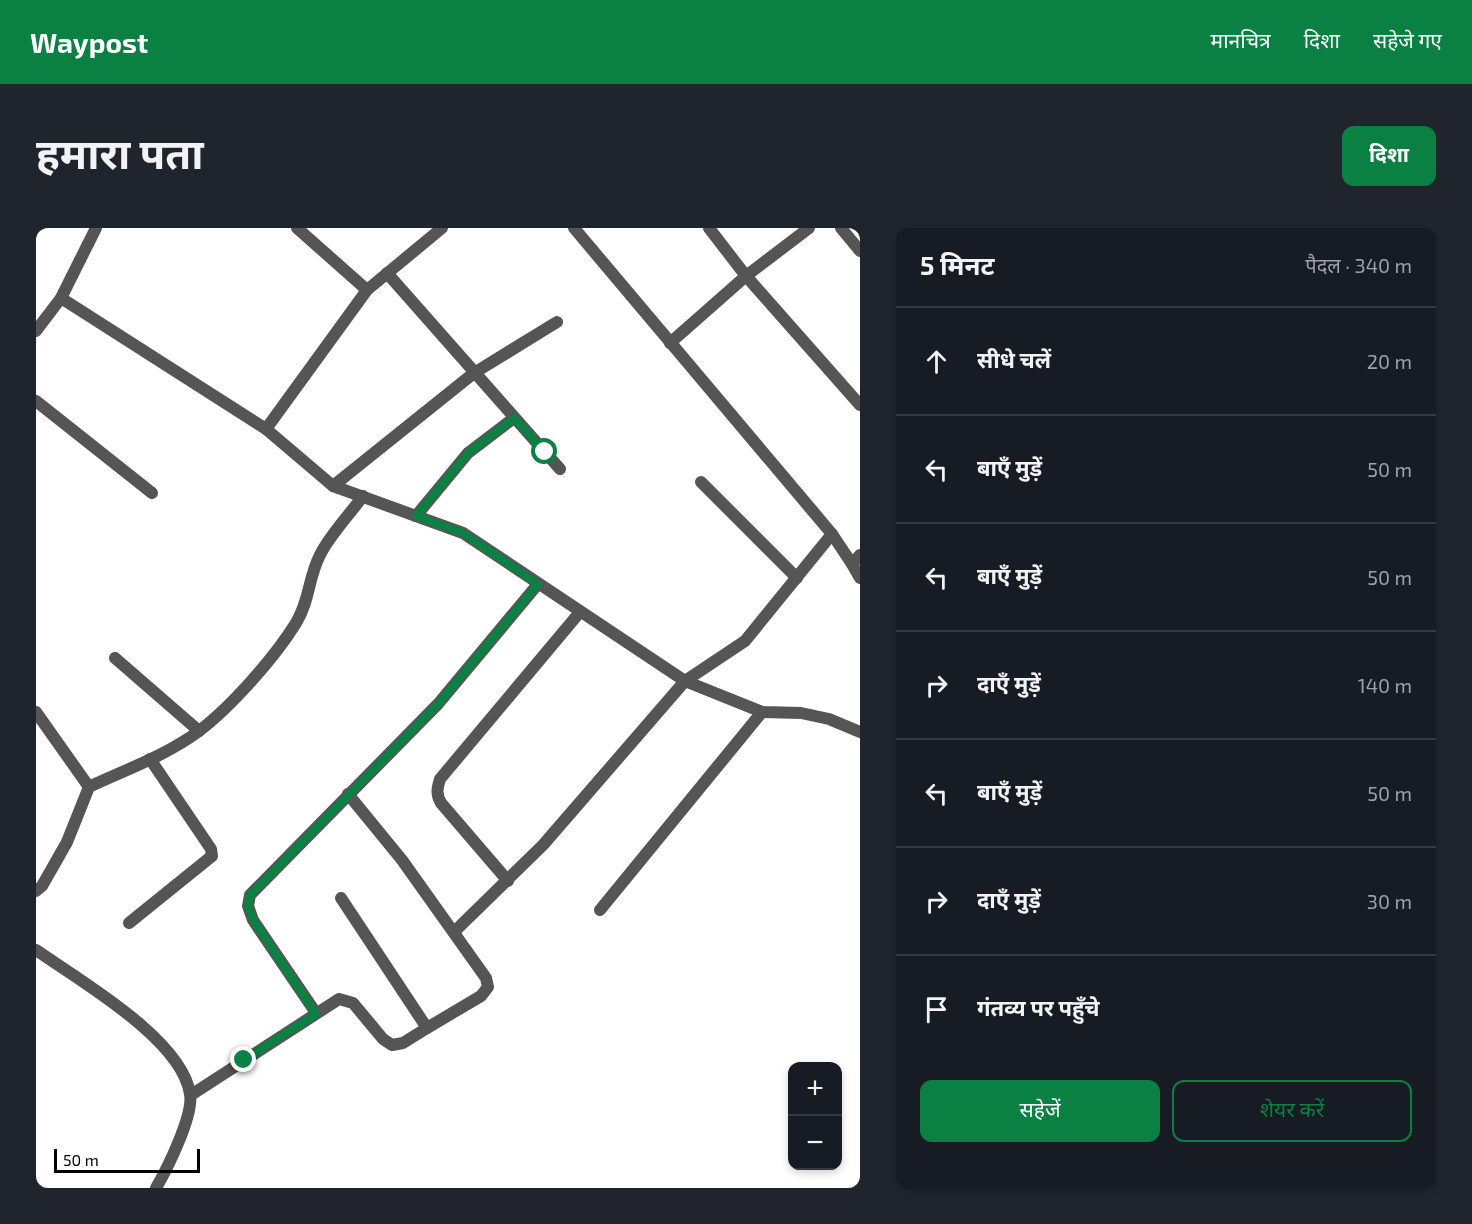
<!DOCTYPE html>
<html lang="hi">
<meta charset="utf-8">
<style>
:root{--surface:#171b24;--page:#20242c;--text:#f1f3f6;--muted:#9ea1a6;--line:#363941;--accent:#0b8043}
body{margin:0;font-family:"Exo 2","Noto Sans Devanagari",sans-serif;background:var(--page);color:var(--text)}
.controls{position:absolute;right:18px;bottom:18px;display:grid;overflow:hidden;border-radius:12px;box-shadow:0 3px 9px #0003}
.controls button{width:54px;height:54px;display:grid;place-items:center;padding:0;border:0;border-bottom:2px solid var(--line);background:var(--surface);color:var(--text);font:30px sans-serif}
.scale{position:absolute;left:18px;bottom:15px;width:146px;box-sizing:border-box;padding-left:6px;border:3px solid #000;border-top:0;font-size:16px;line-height:21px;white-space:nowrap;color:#000;-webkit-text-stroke:4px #fff;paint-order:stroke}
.stop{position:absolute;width:18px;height:18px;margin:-14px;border:4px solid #0b8043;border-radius:50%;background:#fff}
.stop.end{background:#0b8043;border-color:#fff;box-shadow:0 2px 6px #0008}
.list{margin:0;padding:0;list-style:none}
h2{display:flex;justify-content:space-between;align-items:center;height:78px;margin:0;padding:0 24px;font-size:26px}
h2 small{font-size:20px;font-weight:400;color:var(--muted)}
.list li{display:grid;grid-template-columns:39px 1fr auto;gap:18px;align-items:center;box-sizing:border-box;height:108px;padding:0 24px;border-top:2px solid var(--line)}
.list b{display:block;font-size:22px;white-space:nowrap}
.list em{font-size:20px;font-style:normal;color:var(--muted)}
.actions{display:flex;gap:12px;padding:18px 24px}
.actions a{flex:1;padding:14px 0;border:2px solid var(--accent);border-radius:12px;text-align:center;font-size:21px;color:var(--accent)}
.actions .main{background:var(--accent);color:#fff}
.icon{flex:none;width:33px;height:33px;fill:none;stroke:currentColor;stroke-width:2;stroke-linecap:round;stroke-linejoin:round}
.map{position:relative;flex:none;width:824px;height:960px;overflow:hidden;border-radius:12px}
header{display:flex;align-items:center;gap:36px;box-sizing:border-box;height:84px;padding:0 30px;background:var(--accent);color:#fff}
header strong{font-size:28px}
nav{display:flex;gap:33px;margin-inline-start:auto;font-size:21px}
.intro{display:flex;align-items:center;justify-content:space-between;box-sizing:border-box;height:144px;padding:0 36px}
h1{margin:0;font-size:42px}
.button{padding:15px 27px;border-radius:12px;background:var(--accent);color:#fff;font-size:21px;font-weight:700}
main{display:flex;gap:36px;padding:0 36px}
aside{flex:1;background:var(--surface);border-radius:12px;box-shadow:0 3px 9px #0003}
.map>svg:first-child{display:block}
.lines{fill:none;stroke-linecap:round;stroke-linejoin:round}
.street{stroke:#555;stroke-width:12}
.route{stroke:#0b8043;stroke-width:8}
</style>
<header>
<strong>Waypost</strong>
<nav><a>मानचित्र</a><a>दिशा</a><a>सहेजे गए</a></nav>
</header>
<div class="intro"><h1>हमारा पता</h1><a class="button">दिशा</a></div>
<main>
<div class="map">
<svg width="824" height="960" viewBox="0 0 824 960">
<rect width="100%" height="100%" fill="#fff"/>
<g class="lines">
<g class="street">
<polyline points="261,0 331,62"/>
<polyline points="406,0 331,62 230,201 297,258 427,305 649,453 726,484 765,485 793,491 824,504"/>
<polyline points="673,0 710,48 824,177"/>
<polyline points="805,0 824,23"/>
<polyline points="351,45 524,241"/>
<polyline points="25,70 230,201"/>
<polyline points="0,103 25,70 60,0"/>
<polyline points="634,115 710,48 773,0"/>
<polyline points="0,173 116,265"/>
<polyline points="665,254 761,350"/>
<polyline points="297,258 438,145 521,94"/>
<polyline points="380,288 432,225 478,190"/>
<polyline points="796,306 816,336 824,327"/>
<polyline points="816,336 824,350"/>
<polyline points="79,430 163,503"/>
<polyline points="0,484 53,559"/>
<polyline points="312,566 366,632 450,750 452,759 445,768 391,800"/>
<path d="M472,653L405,575C400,566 401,561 404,551L544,384"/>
<path d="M0,663L6,658L31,614L53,559C89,542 131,527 163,503C195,479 239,429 260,395C274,372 272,350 284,327C293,308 314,286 327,268"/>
<polyline points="564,682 726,484"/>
<polyline points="93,695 176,628 175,621 114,531"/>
<polyline points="418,704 507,617 649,453 709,413 796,306 538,0"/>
<path d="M0,722C44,753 146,811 154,866C158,887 131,941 120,960"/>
<polyline points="280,785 217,692 212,678 214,667 402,476 502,356"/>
<polyline points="155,867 303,771 317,775 347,811 356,817 367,815 391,800 305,670"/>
</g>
</g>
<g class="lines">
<polyline class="route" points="208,832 280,786 217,692 212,678 214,667 402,476 502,356 427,305 380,288 432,225 478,190 509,224"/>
</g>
</svg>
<div class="controls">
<button>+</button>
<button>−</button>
</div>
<div class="scale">50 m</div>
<div class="stop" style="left:509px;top:224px"></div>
<div class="stop end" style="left:208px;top:832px"></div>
</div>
<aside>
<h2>5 मिनट<small>पैदल · 340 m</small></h2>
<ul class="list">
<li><svg class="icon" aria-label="ahead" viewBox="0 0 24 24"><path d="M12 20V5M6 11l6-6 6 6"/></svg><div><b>सीधे चलें</b></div><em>20 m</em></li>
<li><svg class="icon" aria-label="left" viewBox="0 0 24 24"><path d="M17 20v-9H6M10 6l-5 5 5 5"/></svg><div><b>बाएँ मुड़ें</b></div><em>50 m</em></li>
<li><svg class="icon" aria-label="left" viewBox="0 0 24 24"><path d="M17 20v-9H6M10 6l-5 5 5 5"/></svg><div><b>बाएँ मुड़ें</b></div><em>50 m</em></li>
<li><svg class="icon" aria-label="right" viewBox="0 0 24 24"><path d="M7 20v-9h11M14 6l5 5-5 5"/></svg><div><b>दाएँ मुड़ें</b></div><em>140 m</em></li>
<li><svg class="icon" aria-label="left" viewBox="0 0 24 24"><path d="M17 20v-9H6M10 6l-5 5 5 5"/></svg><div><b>बाएँ मुड़ें</b></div><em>50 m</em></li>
<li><svg class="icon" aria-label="right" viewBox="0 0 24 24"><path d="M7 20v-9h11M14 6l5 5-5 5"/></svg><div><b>दाएँ मुड़ें</b></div><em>30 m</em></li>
<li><svg class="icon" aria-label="arrive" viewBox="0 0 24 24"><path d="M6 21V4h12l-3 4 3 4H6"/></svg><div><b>गंतव्य पर पहुँचे</b></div></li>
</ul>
<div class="actions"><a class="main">सहेजें</a><a>शेयर करें</a></div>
</aside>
</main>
